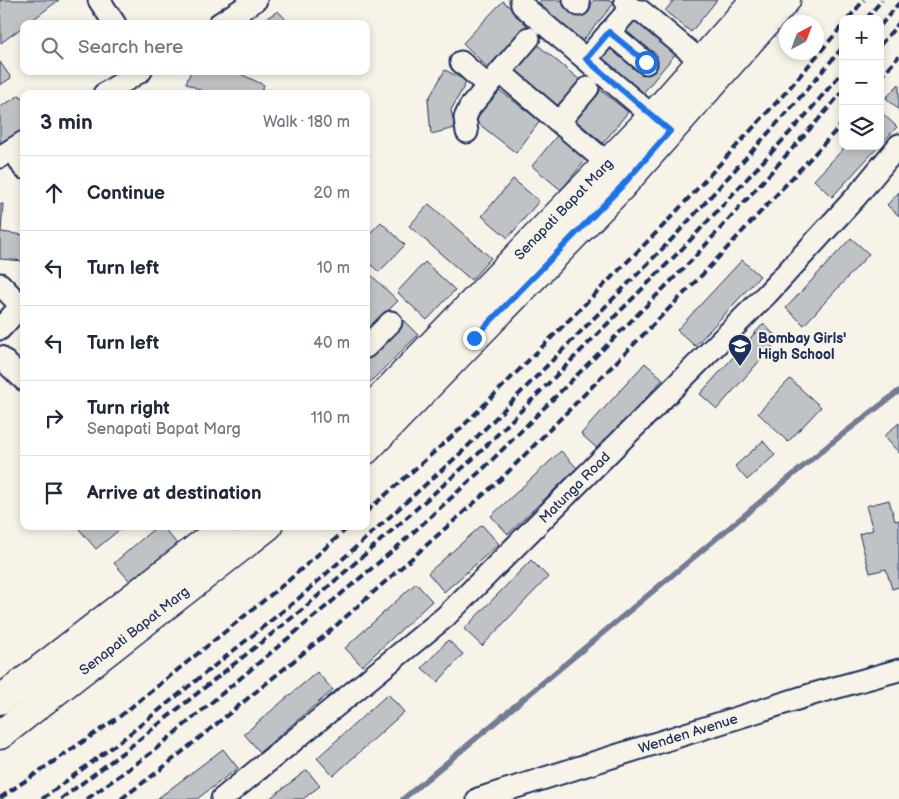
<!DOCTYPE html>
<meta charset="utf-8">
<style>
:root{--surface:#fff;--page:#f6f6f7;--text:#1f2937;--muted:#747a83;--line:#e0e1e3}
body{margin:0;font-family:"Balsamiq Sans",sans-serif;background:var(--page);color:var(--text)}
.controls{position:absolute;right:15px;top:15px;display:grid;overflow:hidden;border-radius:10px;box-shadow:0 2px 8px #0003}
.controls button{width:45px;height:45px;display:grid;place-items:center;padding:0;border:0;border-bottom:1px solid var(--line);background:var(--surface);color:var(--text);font:25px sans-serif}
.compass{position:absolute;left:779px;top:15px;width:45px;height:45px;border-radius:50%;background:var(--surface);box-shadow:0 2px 8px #0003;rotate:41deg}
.stop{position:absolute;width:15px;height:15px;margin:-11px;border:4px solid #1a73e8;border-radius:50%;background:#fff}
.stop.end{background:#1a73e8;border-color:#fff;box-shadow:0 1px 5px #0008}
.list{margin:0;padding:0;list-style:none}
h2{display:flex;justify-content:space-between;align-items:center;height:65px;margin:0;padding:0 20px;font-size:21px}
h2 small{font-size:16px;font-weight:400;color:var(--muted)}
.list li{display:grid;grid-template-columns:32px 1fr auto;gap:15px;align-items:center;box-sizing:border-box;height:75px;padding:0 20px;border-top:1px solid var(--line)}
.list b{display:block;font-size:19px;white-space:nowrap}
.list p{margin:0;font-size:16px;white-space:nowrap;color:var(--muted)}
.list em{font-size:16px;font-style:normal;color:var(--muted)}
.icon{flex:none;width:28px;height:28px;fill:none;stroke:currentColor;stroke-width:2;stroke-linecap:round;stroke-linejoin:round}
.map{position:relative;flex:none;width:899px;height:799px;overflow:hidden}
.search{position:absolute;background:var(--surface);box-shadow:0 2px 8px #0003;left:20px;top:20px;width:350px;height:55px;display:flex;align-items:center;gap:12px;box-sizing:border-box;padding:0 18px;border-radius:10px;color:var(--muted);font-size:19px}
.panel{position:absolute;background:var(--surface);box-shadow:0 2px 8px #0003;left:20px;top:90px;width:350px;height:440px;border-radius:10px}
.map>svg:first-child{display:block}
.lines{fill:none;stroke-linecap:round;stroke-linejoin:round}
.stream{stroke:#727c95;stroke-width:5.5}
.building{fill:#c0c3c5;stroke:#1b2f5e}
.minor-casing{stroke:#1b2f5e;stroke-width:25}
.major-casing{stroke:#1b2f5e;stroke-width:31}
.minor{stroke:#f7f3e8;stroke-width:21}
.major{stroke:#f7f3e8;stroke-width:28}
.rail{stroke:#1b2f5e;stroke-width:4;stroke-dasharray:8 4;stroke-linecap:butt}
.route{stroke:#1a73e8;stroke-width:6}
.labels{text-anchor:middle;stroke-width:4;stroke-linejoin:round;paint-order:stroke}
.street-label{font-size:14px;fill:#1b2f5e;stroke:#f7f3e8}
.poi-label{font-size:14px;font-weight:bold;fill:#1b2f5e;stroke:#f7f3e8;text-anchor:start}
</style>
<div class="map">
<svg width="899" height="799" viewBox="0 0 899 799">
<rect width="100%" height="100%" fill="#f7f3e8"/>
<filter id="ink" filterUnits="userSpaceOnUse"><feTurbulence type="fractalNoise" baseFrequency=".02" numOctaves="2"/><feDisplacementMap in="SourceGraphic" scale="10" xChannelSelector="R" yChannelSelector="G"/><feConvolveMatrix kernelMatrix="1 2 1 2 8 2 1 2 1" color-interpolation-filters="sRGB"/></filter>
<g filter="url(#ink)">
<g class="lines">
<polyline class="stream" points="403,799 830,444 899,391"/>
</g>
<g class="building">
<polygon points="0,0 59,0 27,24 24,24 24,26 1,43"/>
<polygon points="541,0 564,0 571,6 568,9 577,16 586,3 590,6 594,0 616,1 579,45 535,7"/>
<polygon points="674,0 717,0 691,32 665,11"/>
<polygon points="503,1 530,27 489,69 463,43"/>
<polygon points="278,11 290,24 257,24"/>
<polygon points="634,16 677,52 639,98 594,60 611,41 630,57 626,62 642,75 658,56 641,42 636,48 619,33"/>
<polygon points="533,41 581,81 558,109 510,69"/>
<polygon points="0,62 11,78 0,85"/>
<polygon points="445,70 467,81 451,110 455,128 431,134 428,100"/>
<polygon points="191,71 234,71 264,85 260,94 208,94 186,83"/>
<polygon points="899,84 899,110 886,98"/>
<polygon points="494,86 540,121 516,153 470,117"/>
<polygon points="599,89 628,112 603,143 574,119"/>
<polygon points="20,95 24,102 24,130 0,145 0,107"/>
<polygon points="880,111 897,127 880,145"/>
<polygon points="560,132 589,156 561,190 532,166"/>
<polygon points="846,146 879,146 832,197 814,180"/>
<polygon points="513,179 539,201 508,238 482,216"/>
<polygon points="899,192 899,216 887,205"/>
<polygon points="0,204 3,204 1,232 24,235 24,261 0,259"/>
<polygon points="429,204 491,258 471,280 409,226"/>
<polygon points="381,222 405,245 379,272 366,260 366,237"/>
<polygon points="851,238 869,254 804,325 786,308"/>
<polygon points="742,260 760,276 695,346 677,330"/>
<polygon points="425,262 455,290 427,320 397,292"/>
<polygon points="366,270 398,301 366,332"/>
<polygon points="401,318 418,335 366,386 366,352"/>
<polygon points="763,324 779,339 717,409 700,394"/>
<polygon points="645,363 663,379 599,450 581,434"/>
<polygon points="790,379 821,407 788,442 758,413"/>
<polygon points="899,423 899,453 884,436"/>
<polygon points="763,441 775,455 747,480 735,466"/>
<polygon points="561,451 577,468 508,534 491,516"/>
<polygon points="889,500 895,521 899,520 899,587 892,589 886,569 870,573 859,534 873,530 866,506"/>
<polygon points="482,525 499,544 444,592 428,573"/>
<polygon points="82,526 124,526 96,549 79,529"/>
<polygon points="157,526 162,526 179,546 134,586 114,563"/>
<polygon points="531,560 548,577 482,646 464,629"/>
<polygon points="416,583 432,601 362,666 345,648"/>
<polygon points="448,640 463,654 438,682 422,668"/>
<polygon points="317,672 333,690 260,752 244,734"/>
<polygon points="388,694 404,712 333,776 317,758"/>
<polygon points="223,749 238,768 197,799 157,799"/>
<polygon points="307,770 320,786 303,799 269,799"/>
</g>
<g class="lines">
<defs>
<g id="minor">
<polyline points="99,0 115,24"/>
<polyline points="521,0 522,5 664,126"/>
<polyline points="574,0 579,5"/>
<polyline points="628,11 633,10 641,11 701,61"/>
<polyline points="219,24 256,0"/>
<polyline points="609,32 646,63"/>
<polyline points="586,59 628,11 627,2 625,0"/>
<polyline points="461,62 488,86"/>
<polyline points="500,72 607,163"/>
<polyline points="104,94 141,71"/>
<polyline points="559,122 588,88"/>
<polyline points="467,132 465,118 470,107 529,38"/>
<polyline points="13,149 24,168"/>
<polyline points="0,157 24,142"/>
<polyline points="0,284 24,309"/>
<polyline points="0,329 21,306"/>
<polyline points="366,347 391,322"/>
<polyline points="0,357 24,380"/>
<path id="s1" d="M222,799L445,617L767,294L855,198L899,145"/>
<path id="s2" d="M478,799L813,694L899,670"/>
</g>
<g id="major">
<path id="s3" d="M366,413L653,116L755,0"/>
<polyline points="366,450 621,187 786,0"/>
<polyline points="0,700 225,526"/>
<path id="s4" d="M0,735L268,526"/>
</g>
</defs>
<use href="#minor" class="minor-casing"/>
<use href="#major" class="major-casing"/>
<use href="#minor" class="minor"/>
<use href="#major" class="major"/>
<g class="rail">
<polyline points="848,19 864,0"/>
<polyline points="866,19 882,0"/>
<polyline points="880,26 899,3"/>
<polyline points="880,45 899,23"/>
<polyline points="880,78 899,56"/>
<polyline points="366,512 457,432 663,226 786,92 843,25"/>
<polyline points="0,798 119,717 288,581 350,526"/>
<polyline points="42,799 123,739 298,599 463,451 673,238 790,109 843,47"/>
<polyline points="61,799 130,747 303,609 475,457 682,249 806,115 843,71"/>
<polyline points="87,799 151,753 396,548 485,467 692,260 818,120 843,91"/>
<polyline points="121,799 160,770 323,637 501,479 703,274 843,123"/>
</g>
</g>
</g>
<g class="lines" filter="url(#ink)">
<polyline class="route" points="474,338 621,187 670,131 586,59 609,32 646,62"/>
</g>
<defs>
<symbol id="school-pin" viewBox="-11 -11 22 30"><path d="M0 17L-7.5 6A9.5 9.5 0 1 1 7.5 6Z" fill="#1b2f5e" stroke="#f7f3e8"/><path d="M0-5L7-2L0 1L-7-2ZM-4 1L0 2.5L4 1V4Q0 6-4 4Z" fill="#fff"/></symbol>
</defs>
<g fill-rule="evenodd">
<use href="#school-pin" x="726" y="332" width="28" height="38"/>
</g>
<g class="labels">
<g class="street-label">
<text dy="5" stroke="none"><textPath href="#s3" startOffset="284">Senapati Bapat Marg</textPath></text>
<text dy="5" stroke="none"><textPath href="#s1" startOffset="471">Matunga Road</textPath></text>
<text dy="5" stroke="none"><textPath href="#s4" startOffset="170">Senapati Bapat Marg</textPath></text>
<text dy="5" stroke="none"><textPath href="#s2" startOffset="220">Wenden Avenue</textPath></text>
</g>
<g class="poi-label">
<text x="758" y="343">Bombay Girls'<tspan x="758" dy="16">High School</tspan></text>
</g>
</g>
</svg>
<div class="controls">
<button>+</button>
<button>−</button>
<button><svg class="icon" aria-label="layers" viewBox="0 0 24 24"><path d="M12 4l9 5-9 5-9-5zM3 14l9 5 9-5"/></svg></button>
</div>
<svg class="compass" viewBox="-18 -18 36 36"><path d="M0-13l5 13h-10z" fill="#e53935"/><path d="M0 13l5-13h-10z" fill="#747a83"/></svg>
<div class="stop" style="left:646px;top:62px"></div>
<div class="stop end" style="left:474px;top:338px"></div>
<div class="search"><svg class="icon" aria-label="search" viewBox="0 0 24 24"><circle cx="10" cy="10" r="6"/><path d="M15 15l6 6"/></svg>Search here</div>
<section class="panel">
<h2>3 min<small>Walk · 180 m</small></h2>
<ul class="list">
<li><svg class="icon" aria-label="ahead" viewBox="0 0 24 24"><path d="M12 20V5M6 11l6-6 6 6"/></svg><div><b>Continue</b></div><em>20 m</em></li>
<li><svg class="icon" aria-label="left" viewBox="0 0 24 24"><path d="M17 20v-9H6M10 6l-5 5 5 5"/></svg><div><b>Turn left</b></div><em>10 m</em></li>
<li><svg class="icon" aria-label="left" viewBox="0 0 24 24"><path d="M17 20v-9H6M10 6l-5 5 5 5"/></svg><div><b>Turn left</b></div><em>40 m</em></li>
<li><svg class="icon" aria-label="right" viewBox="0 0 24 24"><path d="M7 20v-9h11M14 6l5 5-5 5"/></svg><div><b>Turn right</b><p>Senapati Bapat Marg</p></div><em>110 m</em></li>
<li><svg class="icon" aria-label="arrive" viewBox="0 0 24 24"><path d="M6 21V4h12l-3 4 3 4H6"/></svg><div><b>Arrive at destination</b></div></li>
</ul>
</section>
</div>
